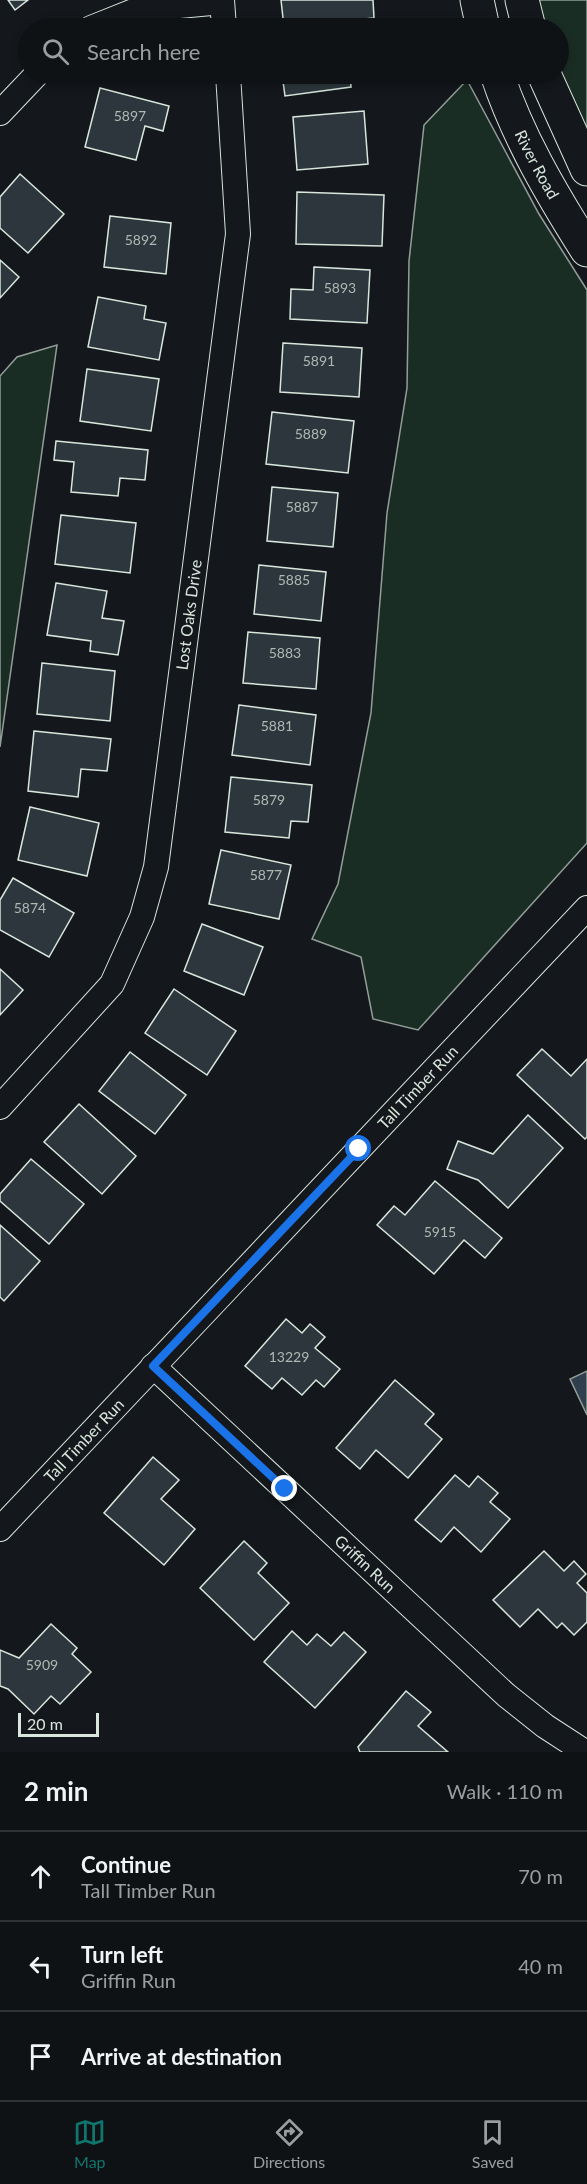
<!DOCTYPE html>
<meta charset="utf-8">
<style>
:root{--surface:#0f1215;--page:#1d2022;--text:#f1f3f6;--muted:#9b9ea0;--line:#2f3234;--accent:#0f766e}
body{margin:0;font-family:Lato,sans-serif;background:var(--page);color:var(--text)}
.scale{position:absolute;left:18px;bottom:15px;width:81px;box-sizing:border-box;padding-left:6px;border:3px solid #d8e6dc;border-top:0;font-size:16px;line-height:21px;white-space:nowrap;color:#d8e6dc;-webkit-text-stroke:4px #14181c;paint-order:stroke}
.stop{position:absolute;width:18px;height:18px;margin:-14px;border:4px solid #1a73e8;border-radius:50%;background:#fff}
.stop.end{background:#1a73e8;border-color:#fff;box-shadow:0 2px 6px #0008}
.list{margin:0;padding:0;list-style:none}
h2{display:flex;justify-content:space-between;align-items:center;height:78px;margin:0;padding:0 24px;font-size:26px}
h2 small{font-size:20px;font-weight:400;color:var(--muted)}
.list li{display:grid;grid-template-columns:39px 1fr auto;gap:18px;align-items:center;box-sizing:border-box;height:90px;padding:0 24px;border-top:2px solid var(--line)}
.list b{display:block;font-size:22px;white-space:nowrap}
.list p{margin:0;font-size:20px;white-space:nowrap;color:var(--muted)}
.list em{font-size:20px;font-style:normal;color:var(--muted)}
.icon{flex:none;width:33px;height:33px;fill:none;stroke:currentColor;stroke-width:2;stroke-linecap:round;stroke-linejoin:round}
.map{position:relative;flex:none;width:587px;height:1752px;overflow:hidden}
.search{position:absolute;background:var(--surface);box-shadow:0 3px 9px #0003;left:18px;right:18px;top:18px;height:66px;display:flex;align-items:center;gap:15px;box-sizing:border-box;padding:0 21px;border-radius:33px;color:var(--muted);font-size:22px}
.sheet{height:348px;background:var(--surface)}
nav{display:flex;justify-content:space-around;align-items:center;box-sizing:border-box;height:84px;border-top:2px solid var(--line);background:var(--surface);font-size:16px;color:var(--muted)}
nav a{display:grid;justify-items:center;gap:3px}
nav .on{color:var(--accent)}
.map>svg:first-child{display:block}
.green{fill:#1a2d24;stroke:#939e99;stroke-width:1.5}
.water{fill:#2f3f4d;stroke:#939e99;stroke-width:1.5}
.building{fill:#2c363c;stroke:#d8e6dc;stroke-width:1.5}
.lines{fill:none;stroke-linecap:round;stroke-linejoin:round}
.minor-casing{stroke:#d8e6dc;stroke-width:26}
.secondary-casing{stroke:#d8e6dc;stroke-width:35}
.minor{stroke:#14181c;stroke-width:24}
.secondary{stroke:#14181c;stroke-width:33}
.route{stroke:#1a73e8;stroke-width:8}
.labels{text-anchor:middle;stroke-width:4.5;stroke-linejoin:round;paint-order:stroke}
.number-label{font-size:14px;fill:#adbab4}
.street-label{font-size:16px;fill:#d8e6dc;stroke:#14181c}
</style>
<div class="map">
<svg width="587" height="1752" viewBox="0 0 587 1752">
<rect width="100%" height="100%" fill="#14181c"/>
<g class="green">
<polygon points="525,0 587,0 587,169 558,74 558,28 529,28"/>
<polygon points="467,80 539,214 587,290 587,843 418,1030 373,1019 361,957 312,939 338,884 371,713 387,513 407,388 409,261 424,125"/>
<polygon points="57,345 0,747 0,376 17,357"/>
</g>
<polygon class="water" points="587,1371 587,1415 570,1379"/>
<g class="building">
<polygon points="8,0 28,0 15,10"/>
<polygon points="281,0 373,0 374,18 284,27"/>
<polygon points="282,74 350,74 351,87 285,96"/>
<polygon points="100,88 169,106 163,131 145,126 136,160 85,147"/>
<polygon points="364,111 368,164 297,170 293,117"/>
<polygon points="20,174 64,214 28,253 0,228 0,197"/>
<polygon points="297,192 384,195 382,246 296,244"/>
<polygon points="110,216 171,223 166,274 104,267"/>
<polygon points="0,260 19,277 0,298"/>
<polygon points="314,267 370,270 367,323 290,319 291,289 313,290"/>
<polygon points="98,297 146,306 144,319 166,323 159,360 88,347"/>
<polygon points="283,343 362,348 359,397 280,392"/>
<polygon points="87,369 159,379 151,431 80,421"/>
<polygon points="272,412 354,421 348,473 266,464"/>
<polygon points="56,441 148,450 145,480 120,478 118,496 71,492 74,462 54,460"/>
<polygon points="272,487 338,493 333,547 267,541"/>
<polygon points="61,515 136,523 130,573 55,564"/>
<polygon points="259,565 326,572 321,621 254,614"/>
<polygon points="56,583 107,591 102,618 124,621 118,655 90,651 91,641 47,635"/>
<polygon points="248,632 320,638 316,689 243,683"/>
<polygon points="42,663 115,671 110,721 37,714"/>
<polygon points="239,705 316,715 310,765 232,755"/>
<polygon points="34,731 111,739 107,771 81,769 78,797 28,791"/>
<polygon points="231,777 312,785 308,822 291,821 289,838 225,832"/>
<polygon points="30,807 99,823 87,876 18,860"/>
<polygon points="221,850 291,865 279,919 209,904"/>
<polygon points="13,878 74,913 49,957 0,930 0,900"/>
<polygon points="202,924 263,947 244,995 184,971"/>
<polygon points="0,969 23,990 0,1015"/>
<polygon points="174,989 236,1031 207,1075 145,1033"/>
<polygon points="542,1049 571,1076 587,1059 587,1137 585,1139 517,1075"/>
<polygon points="130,1052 186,1095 155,1134 99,1091"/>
<polygon points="79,1104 136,1156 102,1194 44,1142"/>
<polygon points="528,1115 563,1148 508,1208 478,1180 447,1169 458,1141 493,1154"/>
<polygon points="31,1159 84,1204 49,1244 0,1201 0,1194"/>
<polygon points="435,1181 502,1238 485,1258 464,1240 434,1274 377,1225 394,1206 405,1215"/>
<polygon points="0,1225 40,1261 4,1301 0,1297"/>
<polygon points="286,1319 302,1333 310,1324 325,1337 315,1348 340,1369 324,1387 316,1380 302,1395 282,1378 272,1389 245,1366"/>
<polygon points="395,1380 434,1414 425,1424 442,1439 408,1478 376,1450 360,1469 336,1448"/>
<polygon points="153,1457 179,1480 161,1499 195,1529 164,1565 104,1513"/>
<polygon points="455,1475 469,1487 478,1476 498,1493 490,1502 510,1519 481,1552 454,1527 441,1542 415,1520"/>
<polygon points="244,1541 267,1563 258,1573 289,1603 254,1640 200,1588"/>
<polygon points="544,1551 564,1571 574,1561 586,1574 577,1583 587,1593 587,1622 574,1635 562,1623 557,1628 538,1609 520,1627 493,1600"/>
<polygon points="51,1624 77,1648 72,1654 91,1672 60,1704 51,1696 34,1714 8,1689 0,1686 0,1650 19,1658"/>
<polygon points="292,1631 307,1645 317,1634 331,1646 344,1632 366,1652 315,1708 264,1662"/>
<polygon points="406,1691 431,1712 418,1726 448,1752 360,1752 358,1747"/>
</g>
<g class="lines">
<defs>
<g id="minor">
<polyline points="222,0 224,28"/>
<polyline points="91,28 136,10 222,2"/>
<polyline points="0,113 37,74"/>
<path id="s1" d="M0,1107L112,984L142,917L156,867L238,234L228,74"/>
<path id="s2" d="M153,1366L506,1695L545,1726L585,1752"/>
<path id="s3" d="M0,1529L587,908"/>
</g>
<g id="secondary">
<polyline points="477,0 483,28"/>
<polyline points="522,0 529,28"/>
<path id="s4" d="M497,74C518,137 551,193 587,250"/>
<polyline points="544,74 587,169"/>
</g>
</defs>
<use href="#minor" class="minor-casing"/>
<use href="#secondary" class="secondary-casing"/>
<use href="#minor" class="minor"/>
<use href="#secondary" class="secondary"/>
</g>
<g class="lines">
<polyline class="route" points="285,1489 153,1366 359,1149"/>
</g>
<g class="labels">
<g class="number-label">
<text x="130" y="121">5897</text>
<text x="141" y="245">5892</text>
<text x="340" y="293">5893</text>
<text x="319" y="366">5891</text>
<text x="311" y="439">5889</text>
<text x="302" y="512">5887</text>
<text x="294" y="585">5885</text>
<text x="285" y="658">5883</text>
<text x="277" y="731">5881</text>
<text x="269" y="805">5879</text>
<text x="266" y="880">5877</text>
<text x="30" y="913">5874</text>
<text x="440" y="1237">5915</text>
<text x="289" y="1362">13229</text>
<text x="42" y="1670">5909</text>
</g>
<g class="street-label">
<text dy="6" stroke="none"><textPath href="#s4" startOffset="99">River Road</textPath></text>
<text dy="6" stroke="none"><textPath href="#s1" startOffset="546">Lost Oaks Drive</textPath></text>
<text dy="6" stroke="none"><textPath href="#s3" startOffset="608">Tall Timber Run</textPath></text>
<text dy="6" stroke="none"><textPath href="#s3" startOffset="122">Tall Timber Run</textPath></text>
<text dy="6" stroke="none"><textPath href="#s2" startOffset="290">Griffin Run</textPath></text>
</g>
</g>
</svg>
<div class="scale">20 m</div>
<div class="stop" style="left:359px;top:1149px"></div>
<div class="stop end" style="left:285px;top:1489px"></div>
<div class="search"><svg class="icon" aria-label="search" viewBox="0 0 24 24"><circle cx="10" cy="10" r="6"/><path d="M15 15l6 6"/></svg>Search here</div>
</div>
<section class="sheet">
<h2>2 min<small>Walk · 110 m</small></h2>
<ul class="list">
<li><svg class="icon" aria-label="ahead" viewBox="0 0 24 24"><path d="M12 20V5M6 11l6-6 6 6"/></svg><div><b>Continue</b><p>Tall Timber Run</p></div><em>70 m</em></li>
<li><svg class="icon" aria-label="left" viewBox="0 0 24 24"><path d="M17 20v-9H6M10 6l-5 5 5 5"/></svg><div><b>Turn left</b><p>Griffin Run</p></div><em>40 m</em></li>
<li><svg class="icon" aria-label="arrive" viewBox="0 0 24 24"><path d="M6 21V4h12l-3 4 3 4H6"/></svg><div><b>Arrive at destination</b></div></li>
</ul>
</section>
<nav>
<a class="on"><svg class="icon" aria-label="map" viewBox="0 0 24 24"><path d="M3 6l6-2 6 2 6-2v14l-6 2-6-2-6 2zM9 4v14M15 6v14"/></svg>Map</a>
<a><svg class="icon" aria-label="directions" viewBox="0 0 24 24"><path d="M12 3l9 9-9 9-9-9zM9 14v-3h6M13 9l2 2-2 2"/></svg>Directions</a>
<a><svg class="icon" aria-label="saved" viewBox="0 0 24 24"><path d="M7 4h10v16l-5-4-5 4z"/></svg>Saved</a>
</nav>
